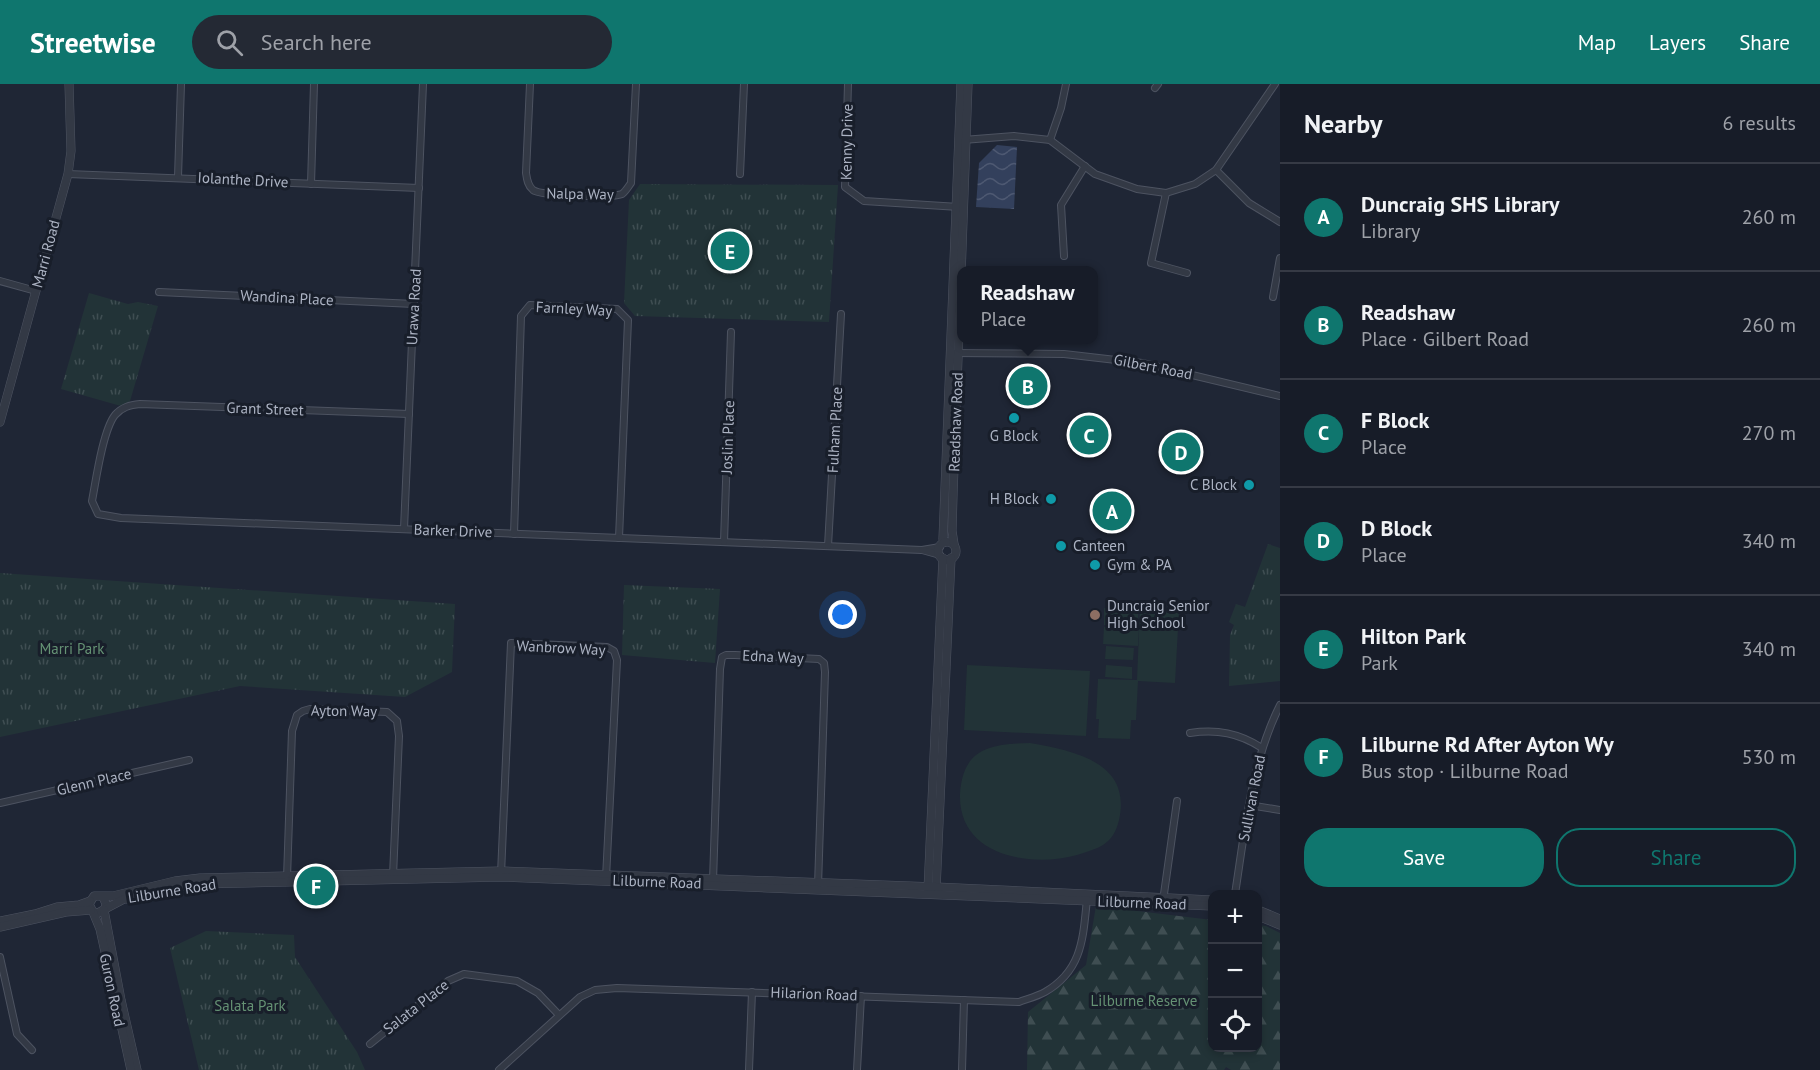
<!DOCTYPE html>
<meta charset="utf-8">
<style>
:root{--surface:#171c28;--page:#242934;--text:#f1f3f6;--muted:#9ea1a8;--line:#363a45;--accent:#0f766e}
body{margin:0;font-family:"PT Sans",sans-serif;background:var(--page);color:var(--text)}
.controls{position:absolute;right:18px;bottom:18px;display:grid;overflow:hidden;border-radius:12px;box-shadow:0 3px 9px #0003}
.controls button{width:54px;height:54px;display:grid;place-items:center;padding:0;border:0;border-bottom:2px solid var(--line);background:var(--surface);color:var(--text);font:30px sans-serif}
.you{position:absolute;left:843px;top:531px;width:21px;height:21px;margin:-15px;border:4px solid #fff;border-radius:50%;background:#1a73e8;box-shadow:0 0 0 9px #1a73e833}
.badge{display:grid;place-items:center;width:39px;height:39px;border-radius:50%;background:var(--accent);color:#fff;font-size:20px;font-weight:700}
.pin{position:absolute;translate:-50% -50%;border:3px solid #fff;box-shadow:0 2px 6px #0006}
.popup{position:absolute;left:957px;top:182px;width:141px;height:78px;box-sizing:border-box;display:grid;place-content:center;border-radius:12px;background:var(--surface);filter:drop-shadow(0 2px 4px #0005);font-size:20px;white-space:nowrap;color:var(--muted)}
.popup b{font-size:22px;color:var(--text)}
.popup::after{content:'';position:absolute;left:50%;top:100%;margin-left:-12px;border:12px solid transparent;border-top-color:var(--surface)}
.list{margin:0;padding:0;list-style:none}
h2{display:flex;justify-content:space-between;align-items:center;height:78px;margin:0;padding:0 24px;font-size:26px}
h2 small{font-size:20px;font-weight:400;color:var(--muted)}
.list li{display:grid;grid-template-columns:39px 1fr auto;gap:18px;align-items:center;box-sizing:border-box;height:108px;padding:0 24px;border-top:2px solid var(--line)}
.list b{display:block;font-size:22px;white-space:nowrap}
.list p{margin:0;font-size:20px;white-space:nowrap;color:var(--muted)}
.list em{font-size:20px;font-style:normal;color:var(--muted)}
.actions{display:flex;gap:12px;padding:18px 24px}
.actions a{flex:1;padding:14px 0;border:2px solid var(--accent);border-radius:24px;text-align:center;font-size:21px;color:var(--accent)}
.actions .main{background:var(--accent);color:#fff}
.icon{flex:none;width:33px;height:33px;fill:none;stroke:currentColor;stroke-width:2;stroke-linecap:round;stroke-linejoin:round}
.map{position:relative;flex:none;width:1280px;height:986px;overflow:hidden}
header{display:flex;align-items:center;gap:36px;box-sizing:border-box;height:84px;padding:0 30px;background:var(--accent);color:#fff}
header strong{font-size:28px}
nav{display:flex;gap:33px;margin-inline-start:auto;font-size:21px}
.search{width:420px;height:54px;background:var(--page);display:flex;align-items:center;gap:15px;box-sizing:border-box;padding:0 21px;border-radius:33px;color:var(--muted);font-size:22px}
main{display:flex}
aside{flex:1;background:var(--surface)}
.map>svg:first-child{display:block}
.grass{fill:url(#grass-tufts)}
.forest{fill:url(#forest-firs)}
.pitch{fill:#223337}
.water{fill:url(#water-waves)}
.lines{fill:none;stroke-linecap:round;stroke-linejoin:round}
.minor-casing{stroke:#4d5361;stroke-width:8}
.tertiary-casing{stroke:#4d5361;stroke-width:9}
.minor{stroke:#333945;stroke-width:6}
.tertiary{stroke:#333945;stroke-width:8}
.culture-dot{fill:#0f9aa8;stroke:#181e2a;stroke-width:2}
.education-dot{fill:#8d6e63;stroke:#181e2a;stroke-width:2}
.labels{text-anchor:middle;stroke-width:6;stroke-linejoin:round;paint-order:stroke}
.street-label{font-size:15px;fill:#acb3c3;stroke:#181e2a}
.poi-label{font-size:15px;fill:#acb3c3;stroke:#181e2a;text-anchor:start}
.park-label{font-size:15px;fill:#659274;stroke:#181e2a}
</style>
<header>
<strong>Streetwise</strong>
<div class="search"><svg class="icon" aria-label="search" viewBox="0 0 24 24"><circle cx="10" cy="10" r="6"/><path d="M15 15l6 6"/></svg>Search here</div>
<nav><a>Map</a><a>Layers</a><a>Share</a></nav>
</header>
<main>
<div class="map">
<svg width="1280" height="986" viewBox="0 0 1280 986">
<defs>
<pattern id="grass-tufts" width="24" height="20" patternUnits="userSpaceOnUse" patternTransform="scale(1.5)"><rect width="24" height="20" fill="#223337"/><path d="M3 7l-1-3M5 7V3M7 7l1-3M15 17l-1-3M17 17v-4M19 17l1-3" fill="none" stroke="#3f4e52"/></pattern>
<pattern id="forest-firs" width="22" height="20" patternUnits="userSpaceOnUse" patternTransform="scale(1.5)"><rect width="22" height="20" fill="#223337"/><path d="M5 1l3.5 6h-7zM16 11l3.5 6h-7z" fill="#3f4e52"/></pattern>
<pattern id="water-waves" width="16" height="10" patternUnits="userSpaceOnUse" patternTransform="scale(1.5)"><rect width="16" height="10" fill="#33405c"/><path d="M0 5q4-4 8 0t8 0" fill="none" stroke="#4e5972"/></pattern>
</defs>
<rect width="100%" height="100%" fill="#1f2635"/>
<g class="grass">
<polygon points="640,100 838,101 829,238 635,232 624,219 629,116"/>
<polygon points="89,209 128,220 138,218 158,222 130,317 121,322 61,305"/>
<polygon points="1268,460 1280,464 1280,597 1229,602 1230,551 1234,541 1229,538 1236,520 1245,523"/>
<polygon points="0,489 455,520 452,588 405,613 240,602 0,653"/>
<polygon points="624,501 720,505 715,579 622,571"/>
<polygon points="206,847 294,851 295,873 357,968 365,986 199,986 170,864"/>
</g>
<polygon class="forest" points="1096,822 1212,836 1212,964 1258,964 1258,841 1266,842 1280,849 1280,986 1231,986 1226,983 1224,986 1027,986 1028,928 1086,881"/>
<g class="pitch">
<polygon points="1104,524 1138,526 1138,542 1104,541"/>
<polygon points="1140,524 1179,526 1175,599 1138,597 1136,636 1131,636 1130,655 1098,654 1099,635 1096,635 1098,595 1137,596"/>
<polygon points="1104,543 1139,544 1138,562 1103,560"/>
<polygon points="1106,562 1134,564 1133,576 1105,575"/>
<polygon points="967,581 1090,587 1086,652 964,646"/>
<polygon points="1106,581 1132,583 1132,595 1105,593"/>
<path d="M1030,659C1074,667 1132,678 1119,736C1113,761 1099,764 1077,771C1030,784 958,772 960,710C963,664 990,660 1030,659Z"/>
</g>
<polygon class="water" points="997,61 1017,63 1014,125 976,123 979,79"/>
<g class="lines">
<defs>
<g id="minor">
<path d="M530,0L526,89C527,96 528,102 533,106C541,112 613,114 622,110C626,107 628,103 631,99L636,0"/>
<polyline points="848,0 845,103 864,117 959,123"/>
<polyline points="1155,4 1158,0"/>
<polyline points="963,56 1014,52 1050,56 1095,90 1137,105 1166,109 1195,100 1216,86 1275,0"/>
<polyline points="1050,56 1061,24 1066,0"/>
<polyline points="1216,86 1249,119 1280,138"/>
<polyline points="68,90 419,104"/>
<polyline points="740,90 744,0"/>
<polyline points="178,93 181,0"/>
<polyline points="311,100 314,0"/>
<polyline points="1166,109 1151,179 1187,189"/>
<polyline points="1064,172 1061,121 1085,82"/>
<polyline points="0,197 36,207"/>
<polyline points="159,208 414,220"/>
<polyline points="1273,213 1280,174"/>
<polyline points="951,269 1064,270 1142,279 1280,312"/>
<path d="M409,330L140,320C130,321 122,323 115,331C103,346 96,396 92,417L98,430L121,434L922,466L940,463"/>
<polyline points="404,445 423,0"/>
<polyline points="514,450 521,232 530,221 617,225 628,236 619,454"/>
<polyline points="724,458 731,248"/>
<polyline points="828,462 841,230"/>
<polyline points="922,466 940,471"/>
<path d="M1190,649C1217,645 1239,649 1262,664"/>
<polyline points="0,719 189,676"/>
<polyline points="1249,721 1280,726"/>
<polyline points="501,790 511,559 607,563 614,567 617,576 606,794"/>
<polyline points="287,794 292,647 297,631 303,627 310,625 387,628 397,637 399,652 393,792"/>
<polyline points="713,797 720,585 722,573 726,571 735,571 819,575 824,579 825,588 818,802"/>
<path d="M1235,810C1245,746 1251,679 1280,621"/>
<polyline points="1163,817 1177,717"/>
<polyline points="0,873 17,950 32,966"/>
<polyline points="370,960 448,897 464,890 517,897 538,909 559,931"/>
<path d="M499,986L580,913L595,906L617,904L1019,918C1027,915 1038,912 1045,908C1083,886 1083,853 1087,815"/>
<polyline points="749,986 752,908"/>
<polyline points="857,986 861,912"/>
<polyline points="962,986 964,916"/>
</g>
<g id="tertiary">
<polyline points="0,338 68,90 71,67 69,0"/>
<polyline points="945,458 943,455 961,0"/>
<circle cx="947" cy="467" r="9"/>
<polyline points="954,460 952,447 953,411 968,0"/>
<polyline points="936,805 951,474"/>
<polyline points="928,806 943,474"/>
<polyline points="103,813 106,820 105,825 98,829 93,828 89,820 94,812 113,812 175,797 200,794 501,787 936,803 1212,816"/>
<polyline points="105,825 124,815 138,815 166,805 198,800 501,793 1212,822"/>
<polyline points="104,826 121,916 137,986"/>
<polyline points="1258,826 1280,835"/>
<polyline points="93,828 100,845 131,986"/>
<polyline points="1258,832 1280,841"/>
<polyline points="0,837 35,830 57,823 79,821 90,817"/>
<polyline points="0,843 66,828 91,826"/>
</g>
</defs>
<use href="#minor" class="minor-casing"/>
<use href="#tertiary" class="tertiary-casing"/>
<use href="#minor" class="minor"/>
<use href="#tertiary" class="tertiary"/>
</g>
<g class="culture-dot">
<circle cx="1014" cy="334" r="6"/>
<circle cx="1249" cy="401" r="6"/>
<circle cx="1051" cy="415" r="6"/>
<circle cx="1061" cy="462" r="6"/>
<circle cx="1095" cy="481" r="6"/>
</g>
<circle class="education-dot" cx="1095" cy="531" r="6"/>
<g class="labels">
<g class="street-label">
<text transform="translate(847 58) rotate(-89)" y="5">Kenny Drive</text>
<text transform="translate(243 96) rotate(3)" y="5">Iolanthe Drive</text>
<text transform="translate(580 110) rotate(1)" y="5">Nalpa Way</text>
<text transform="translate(46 170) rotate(-75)" y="5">Marri Road</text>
<text transform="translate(287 214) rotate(3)" y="5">Wandina Place</text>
<text transform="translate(414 223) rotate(-87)" y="5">Urawa Road</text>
<text transform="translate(574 225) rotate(3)" y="5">Farnley Way</text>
<text transform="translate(1153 283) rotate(11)" y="5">Gilbert Road</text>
<text transform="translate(265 325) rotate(2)" y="5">Grant Street</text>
<text transform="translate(956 338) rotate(-88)" y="5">Readshaw Road</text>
<text transform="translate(835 346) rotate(-87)" y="5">Fulham Place</text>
<text transform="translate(728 353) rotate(-88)" y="5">Joslin Place</text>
<text transform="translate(453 447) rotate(2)" y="5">Barker Drive</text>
<text transform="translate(561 564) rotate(3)" y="5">Wanbrow Way</text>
<text transform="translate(773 573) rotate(3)" y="5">Edna Way</text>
<text transform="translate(344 627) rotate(1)" y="5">Ayton Way</text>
<text transform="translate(94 698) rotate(-13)" y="5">Glenn Place</text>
<text transform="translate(1252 714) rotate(-79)" y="5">Sullivan Road</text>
<text transform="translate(657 798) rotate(2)" y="5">Lilburne Road</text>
<text transform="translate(172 807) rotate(-9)" y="5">Lilburne Road</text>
<text transform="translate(1142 819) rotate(2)" y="5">Lilburne Road</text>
<text transform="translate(112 906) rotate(78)" y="5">Guron Road</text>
<text transform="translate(814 910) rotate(2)" y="5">Hilarion Road</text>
<text transform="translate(416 923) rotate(-38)" y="5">Salata Place</text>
</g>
<g class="poi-label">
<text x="1014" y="357" text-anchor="middle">G Block</text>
<text x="1237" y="406" text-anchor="end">C Block</text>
<text x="1039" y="420" text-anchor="end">H Block</text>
<text x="1073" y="467">Canteen</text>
<text x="1107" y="486">Gym &amp; PA</text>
<text x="1107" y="527">Duncraig Senior<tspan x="1107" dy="17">High School</tspan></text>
</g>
<g class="park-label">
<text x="72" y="570">Marri Park</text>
<text x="1144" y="922">Lilburne Reserve</text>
<text x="250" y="927">Salata Park</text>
</g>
</g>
</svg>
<div class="controls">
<button>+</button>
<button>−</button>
<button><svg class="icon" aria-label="locate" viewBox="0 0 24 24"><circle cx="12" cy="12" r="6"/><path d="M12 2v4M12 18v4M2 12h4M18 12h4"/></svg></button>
</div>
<div class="you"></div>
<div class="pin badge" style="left:1112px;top:427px">A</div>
<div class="pin badge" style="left:1028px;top:302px">B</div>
<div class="popup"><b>Readshaw</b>Place</div>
<div class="pin badge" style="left:1089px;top:351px">C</div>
<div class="pin badge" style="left:1181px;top:368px">D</div>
<div class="pin badge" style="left:730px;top:167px">E</div>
<div class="pin badge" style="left:316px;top:802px">F</div>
</div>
<aside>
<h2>Nearby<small>6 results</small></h2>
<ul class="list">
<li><span class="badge">A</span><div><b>Duncraig SHS Library</b><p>Library</p></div><em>260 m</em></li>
<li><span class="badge">B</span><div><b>Readshaw</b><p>Place · Gilbert Road</p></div><em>260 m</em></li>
<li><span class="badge">C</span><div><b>F Block</b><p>Place</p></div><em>270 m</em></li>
<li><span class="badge">D</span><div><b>D Block</b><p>Place</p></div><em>340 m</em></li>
<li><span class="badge">E</span><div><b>Hilton Park</b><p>Park</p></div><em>340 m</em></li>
<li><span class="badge">F</span><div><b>Lilburne Rd After Ayton Wy</b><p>Bus stop · Lilburne Road</p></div><em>530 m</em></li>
</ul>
<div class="actions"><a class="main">Save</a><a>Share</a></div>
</aside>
</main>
